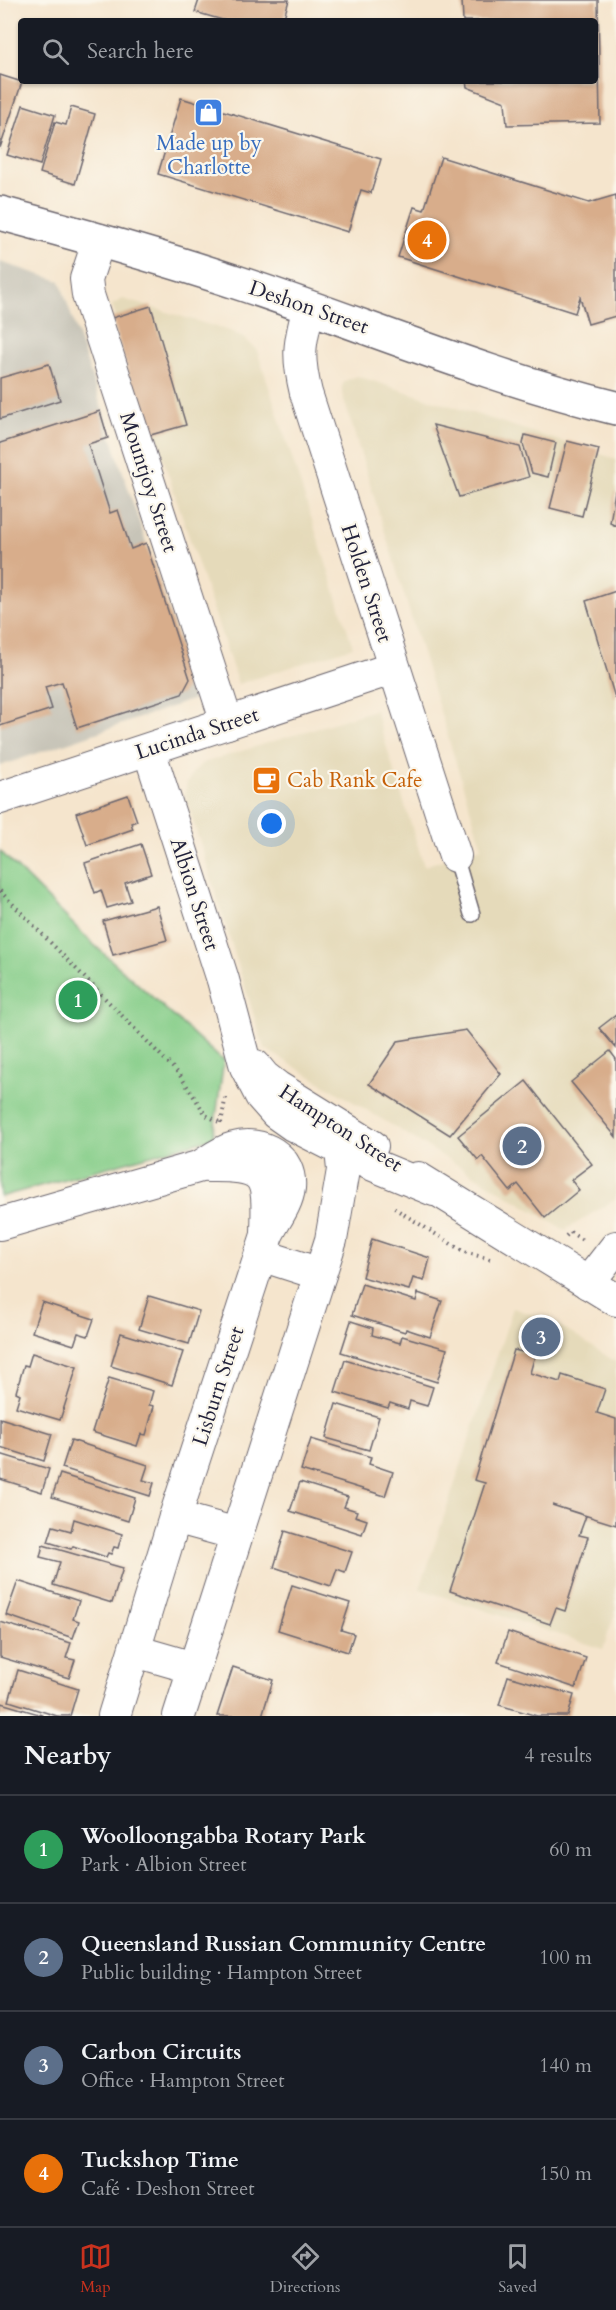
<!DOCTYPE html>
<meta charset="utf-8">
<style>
:root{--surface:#171b24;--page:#242831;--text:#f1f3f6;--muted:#9ea1a6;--line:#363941;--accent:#c8321e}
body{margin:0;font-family:Cardo,serif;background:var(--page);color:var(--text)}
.you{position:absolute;left:272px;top:824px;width:21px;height:21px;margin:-15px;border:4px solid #fff;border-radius:50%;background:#1a73e8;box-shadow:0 0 0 9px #1a73e833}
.badge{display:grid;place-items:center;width:39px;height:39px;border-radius:50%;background:var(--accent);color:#fff;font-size:20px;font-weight:700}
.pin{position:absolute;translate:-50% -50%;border:3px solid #fff;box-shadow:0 2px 6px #0006}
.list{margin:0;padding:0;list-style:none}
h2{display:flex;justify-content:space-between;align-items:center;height:78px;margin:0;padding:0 24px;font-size:26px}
h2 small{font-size:20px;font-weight:400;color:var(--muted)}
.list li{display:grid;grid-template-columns:39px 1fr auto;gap:18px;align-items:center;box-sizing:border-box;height:108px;padding:0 24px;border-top:2px solid var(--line)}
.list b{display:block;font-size:22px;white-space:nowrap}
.list p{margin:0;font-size:20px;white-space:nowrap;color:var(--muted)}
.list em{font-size:20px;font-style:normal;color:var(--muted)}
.icon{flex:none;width:33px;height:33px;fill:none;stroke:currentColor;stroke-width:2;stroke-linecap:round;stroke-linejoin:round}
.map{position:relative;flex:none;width:616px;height:1716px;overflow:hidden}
.search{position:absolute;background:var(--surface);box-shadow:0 2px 4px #0004;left:18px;right:18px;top:18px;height:66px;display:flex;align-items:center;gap:15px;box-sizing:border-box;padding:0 21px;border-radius:6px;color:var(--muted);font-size:22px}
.sheet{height:510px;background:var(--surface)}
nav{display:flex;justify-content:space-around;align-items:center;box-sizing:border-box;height:84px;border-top:2px solid var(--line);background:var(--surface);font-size:16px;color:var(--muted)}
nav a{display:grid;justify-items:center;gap:3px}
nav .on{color:var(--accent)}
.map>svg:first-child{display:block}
.built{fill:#e5daba}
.industrial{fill:#c7c4b8}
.green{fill:#87ce8a;stroke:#547862;stroke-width:1.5}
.building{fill:#d8ad8b}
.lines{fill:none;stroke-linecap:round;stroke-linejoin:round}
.lane-casing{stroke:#6c666e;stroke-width:18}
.street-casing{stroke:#6c666e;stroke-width:34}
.secondary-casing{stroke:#6c666e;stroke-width:36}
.path{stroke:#6c666e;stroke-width:4;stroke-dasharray:1.5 4.5;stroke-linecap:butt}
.lane{stroke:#fff;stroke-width:15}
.street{stroke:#fff;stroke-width:32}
.secondary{stroke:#fff;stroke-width:33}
.labels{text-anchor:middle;stroke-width:4.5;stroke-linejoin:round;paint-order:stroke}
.shop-label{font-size:21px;fill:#366cbe;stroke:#fbf7ec}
.street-label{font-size:21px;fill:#22223b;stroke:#fbf7ec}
.food-label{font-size:21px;fill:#c56008;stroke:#fbf7ec;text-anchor:start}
</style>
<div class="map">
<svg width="616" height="1716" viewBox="0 0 616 1716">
<rect width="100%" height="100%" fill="#fbf7ec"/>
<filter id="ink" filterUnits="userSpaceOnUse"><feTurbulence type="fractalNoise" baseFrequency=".0167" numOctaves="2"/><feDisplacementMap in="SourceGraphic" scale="12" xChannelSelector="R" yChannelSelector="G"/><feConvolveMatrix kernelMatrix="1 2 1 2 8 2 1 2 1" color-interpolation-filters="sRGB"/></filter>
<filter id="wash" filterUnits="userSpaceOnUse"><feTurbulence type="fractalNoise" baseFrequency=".008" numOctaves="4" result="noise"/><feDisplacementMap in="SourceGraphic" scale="24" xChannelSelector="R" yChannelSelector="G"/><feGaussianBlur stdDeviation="1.35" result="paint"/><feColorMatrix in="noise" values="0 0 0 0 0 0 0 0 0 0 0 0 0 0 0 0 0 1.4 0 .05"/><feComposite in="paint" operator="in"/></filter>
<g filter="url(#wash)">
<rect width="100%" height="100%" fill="#f5e5cd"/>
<g class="built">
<polygon points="123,299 233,332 245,339 257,350 353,647 238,684 112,305"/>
<polygon points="357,376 616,459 616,1199 565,1230 264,1048 185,794 187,783 193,772 203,763 375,710 424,866 482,847 342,393 342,386 345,381"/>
<polygon points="513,1308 555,1323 616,1362 616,1610 603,1649 420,1589"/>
</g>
<polygon class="industrial" points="0,262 60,281 197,698 0,766"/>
<polygon class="green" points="0,851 91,942 221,1059 224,1059 213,1138 0,1197"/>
<g id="blocks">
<g class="building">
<polygon points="199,0 289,0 283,21 226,21 195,12"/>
<polygon points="462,0 598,0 600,123 507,125 505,102 467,87 466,81 595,81 595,21 463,21"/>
<polygon points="0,75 22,82 0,148"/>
<polygon points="181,98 381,159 371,193 361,190 348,232 158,174"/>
<polygon points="23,105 55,115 40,165 7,155"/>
<polygon points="71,107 95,114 75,184 40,173 55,122 66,125"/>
<polygon points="441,157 589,203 616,195 616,316 588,324 580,297 575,313 398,257 414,207 424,210"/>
<polygon points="151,306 186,425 147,436 112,318"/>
<polygon points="49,364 60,400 0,419 0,378"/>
<polygon points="100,411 108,438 88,444 110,513 118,510 131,549 146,543 190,679 182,694 77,728 62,682 45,687 52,709 0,726 0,443"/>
<polygon points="433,425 520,447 529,477 459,497"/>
<polygon points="525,435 556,443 548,477 532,473 523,444"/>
<polygon points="567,441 599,449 582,516 550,508"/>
<polygon points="615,491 616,491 616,526 610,523"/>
<polygon points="616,591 616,698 615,698 586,601"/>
<polygon points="128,795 137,821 131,823 133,829 87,845 76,813"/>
<polygon points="141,844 151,874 125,883 131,901 107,908 101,890 95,893 85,863"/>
<polygon points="157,906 167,940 113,955 103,921"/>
<polygon points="616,1015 616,1048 599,1028"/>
<polygon points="466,1030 501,1074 450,1135 369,1084 398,1041"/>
<polygon points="610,1051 616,1059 616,1137 571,1082"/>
<polygon points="526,1081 592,1164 571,1180 579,1190 545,1218 518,1184 510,1191 482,1156 478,1160 458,1136"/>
<polygon points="372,1239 430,1258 424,1281 413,1278 409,1290 362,1277"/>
<polygon points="362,1284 416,1301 418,1293 442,1301 430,1337 406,1329 405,1332 352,1315"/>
<polygon points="149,1296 199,1311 189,1344 139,1329"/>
<polygon points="42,1302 94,1319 88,1336 78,1333 74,1345 32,1332"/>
<polygon points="351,1321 373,1328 372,1335 400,1343 402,1336 447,1349 437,1382 341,1352"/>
<polygon points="121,1333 183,1352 172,1385 111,1366"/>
<polygon points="514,1350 535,1355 530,1373 560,1382 562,1375 605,1389 597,1413 616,1419 616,1525 552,1505 586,1516 579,1535 588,1537 565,1611 556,1608 550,1624 450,1591 485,1483 474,1480"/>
<polygon points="32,1353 77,1367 60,1420 16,1407 20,1394 16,1392 24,1365 28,1366"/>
<polygon points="345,1360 433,1387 427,1406 410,1401 408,1409 390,1403 388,1408 335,1392"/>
<polygon points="109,1378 153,1391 149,1405 154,1406 146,1435 141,1434 137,1446 92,1432"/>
<polygon points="336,1404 379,1417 369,1450 326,1438"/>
<polygon points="0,1418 52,1434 44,1461 0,1447"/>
<polygon points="311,1439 371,1457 369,1464 393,1472 385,1496 301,1470"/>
<polygon points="71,1440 148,1465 143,1480 154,1483 150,1496 62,1468"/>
<polygon points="0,1454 49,1469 42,1492 0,1479"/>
<polygon points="60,1474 135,1498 128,1521 52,1497"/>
<polygon points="300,1482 348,1497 344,1507 357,1511 355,1516 367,1520 362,1534 290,1511"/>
<polygon points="74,1519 122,1534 118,1548 114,1547 111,1554 108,1553 106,1557 73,1546 71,1549 48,1542 53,1526 71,1531"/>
<polygon points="285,1531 352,1552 345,1572 337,1569 331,1586 274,1567"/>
<polygon points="43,1545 123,1568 112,1603 53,1585 60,1562 40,1557"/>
<polygon points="18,1581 79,1601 73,1619 79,1621 73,1638 6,1615"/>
<polygon points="292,1585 350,1603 341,1630 354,1634 348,1652 278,1630"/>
<polygon points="0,1622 71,1643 66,1658 75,1660 69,1678 0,1657"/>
<polygon points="508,1632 586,1658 576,1688 498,1662"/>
<polygon points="233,1667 273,1680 262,1716 217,1716"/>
<polygon points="18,1670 78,1689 70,1716 57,1716 9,1701"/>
<polygon points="508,1676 574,1695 568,1716 537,1716 499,1705"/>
<polygon points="1,1703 42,1715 42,1716 0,1716"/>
</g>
</g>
</g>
<g filter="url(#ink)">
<use href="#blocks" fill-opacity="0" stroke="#6c666e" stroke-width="1.5"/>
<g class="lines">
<defs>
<polyline id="lane" points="455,856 472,914"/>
<g id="street">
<polyline points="99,240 86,279 88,295 227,723"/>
<path d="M309,307C299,344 297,356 306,393L455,856"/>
<polyline points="149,750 223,980 246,1067 261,1096 276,1113 293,1125 366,1162 434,1190"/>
<polyline points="0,798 394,668"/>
<polyline points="255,1066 264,1077 277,1087 372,1146"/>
<path d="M208,1166C268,1165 269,1175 267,1232"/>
<polyline points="418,1178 616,1300"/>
<path d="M0,1224L201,1166C212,1159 222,1151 234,1148C261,1140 292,1157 289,1188C287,1205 274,1220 267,1235L175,1517L114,1716"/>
<polyline points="261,1255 320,1274"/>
<polyline points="588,1283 616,1247"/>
<polyline points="175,1517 237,1534"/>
<polyline points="135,1651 194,1668"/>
<polyline points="179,1716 331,1240 343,1170 341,1150"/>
</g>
<path id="secondary" d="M0,213C82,235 164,258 245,285C368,326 489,377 616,408"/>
</defs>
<use href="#lane" class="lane-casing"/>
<use href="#street" class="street-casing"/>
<use href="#secondary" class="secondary-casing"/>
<g class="path">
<polyline points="0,891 179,1074 206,1115 219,1122"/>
<polyline points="221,1123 226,1095"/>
<polyline points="394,1208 464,1252 490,1259"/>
<polyline points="566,1236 570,1232 584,1241"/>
</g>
<use href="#lane" class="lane"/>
<use href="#street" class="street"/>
<use href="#secondary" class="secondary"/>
</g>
</g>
<defs>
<symbol id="shop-square" viewBox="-11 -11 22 22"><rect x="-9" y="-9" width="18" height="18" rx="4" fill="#3f7fe0" stroke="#fbf7ec"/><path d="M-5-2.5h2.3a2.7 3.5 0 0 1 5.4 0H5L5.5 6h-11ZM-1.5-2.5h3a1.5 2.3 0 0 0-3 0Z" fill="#fff"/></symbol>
<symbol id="cafe-square" viewBox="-11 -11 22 22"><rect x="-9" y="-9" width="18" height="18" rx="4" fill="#e8710a" stroke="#fbf7ec"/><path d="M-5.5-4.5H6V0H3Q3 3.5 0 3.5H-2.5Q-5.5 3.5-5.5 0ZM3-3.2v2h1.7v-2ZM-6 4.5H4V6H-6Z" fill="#fff"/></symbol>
</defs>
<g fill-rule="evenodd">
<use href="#shop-square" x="192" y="96" width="33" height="33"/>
<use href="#cafe-square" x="250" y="764" width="33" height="33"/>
</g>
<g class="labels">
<g class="shop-label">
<text x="209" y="150">Made up by<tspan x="209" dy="24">Charlotte</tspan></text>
</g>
<g class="street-label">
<text transform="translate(309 307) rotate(19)" y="7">Deshon Street</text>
<text transform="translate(149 482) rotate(72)" y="7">Mountjoy Street</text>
<text transform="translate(367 583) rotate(72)" y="7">Holden Street</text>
<text transform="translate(197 733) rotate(-18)" y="7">Lucinda Street</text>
<text transform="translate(195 894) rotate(72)" y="7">Albion Street</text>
<text transform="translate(341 1128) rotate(33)" y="7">Hampton Street</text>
<text transform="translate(218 1386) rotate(-72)" y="7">Lisburn Street</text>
</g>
<g class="food-label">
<text x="287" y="787">Cab Rank Cafe</text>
</g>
</g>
</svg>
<div class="you"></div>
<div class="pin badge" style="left:78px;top:1000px;background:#2e9e5b">1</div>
<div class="pin badge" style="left:522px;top:1146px;background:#5c6f8a">2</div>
<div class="pin badge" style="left:541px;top:1337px;background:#5c6f8a">3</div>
<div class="pin badge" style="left:427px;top:240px;background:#e8710a">4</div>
<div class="search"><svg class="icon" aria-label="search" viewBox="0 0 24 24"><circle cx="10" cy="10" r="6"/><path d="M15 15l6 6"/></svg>Search here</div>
</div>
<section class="sheet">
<h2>Nearby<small>4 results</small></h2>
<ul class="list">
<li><span class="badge" style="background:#2e9e5b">1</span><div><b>Woolloongabba Rotary Park</b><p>Park · Albion Street</p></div><em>60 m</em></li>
<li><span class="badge" style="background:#5c6f8a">2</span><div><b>Queensland Russian Community Centre</b><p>Public building · Hampton Street</p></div><em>100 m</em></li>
<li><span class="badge" style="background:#5c6f8a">3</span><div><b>Carbon Circuits</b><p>Office · Hampton Street</p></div><em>140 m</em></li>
<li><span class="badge" style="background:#e8710a">4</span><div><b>Tuckshop Time</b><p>Café · Deshon Street</p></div><em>150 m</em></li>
</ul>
</section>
<nav>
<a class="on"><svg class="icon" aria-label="map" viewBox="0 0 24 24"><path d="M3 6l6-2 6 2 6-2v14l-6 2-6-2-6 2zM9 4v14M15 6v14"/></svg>Map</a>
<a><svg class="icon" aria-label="directions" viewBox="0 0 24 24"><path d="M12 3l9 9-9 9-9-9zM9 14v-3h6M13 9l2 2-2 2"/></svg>Directions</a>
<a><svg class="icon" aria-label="saved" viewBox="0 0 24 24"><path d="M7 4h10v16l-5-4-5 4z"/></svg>Saved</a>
</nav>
